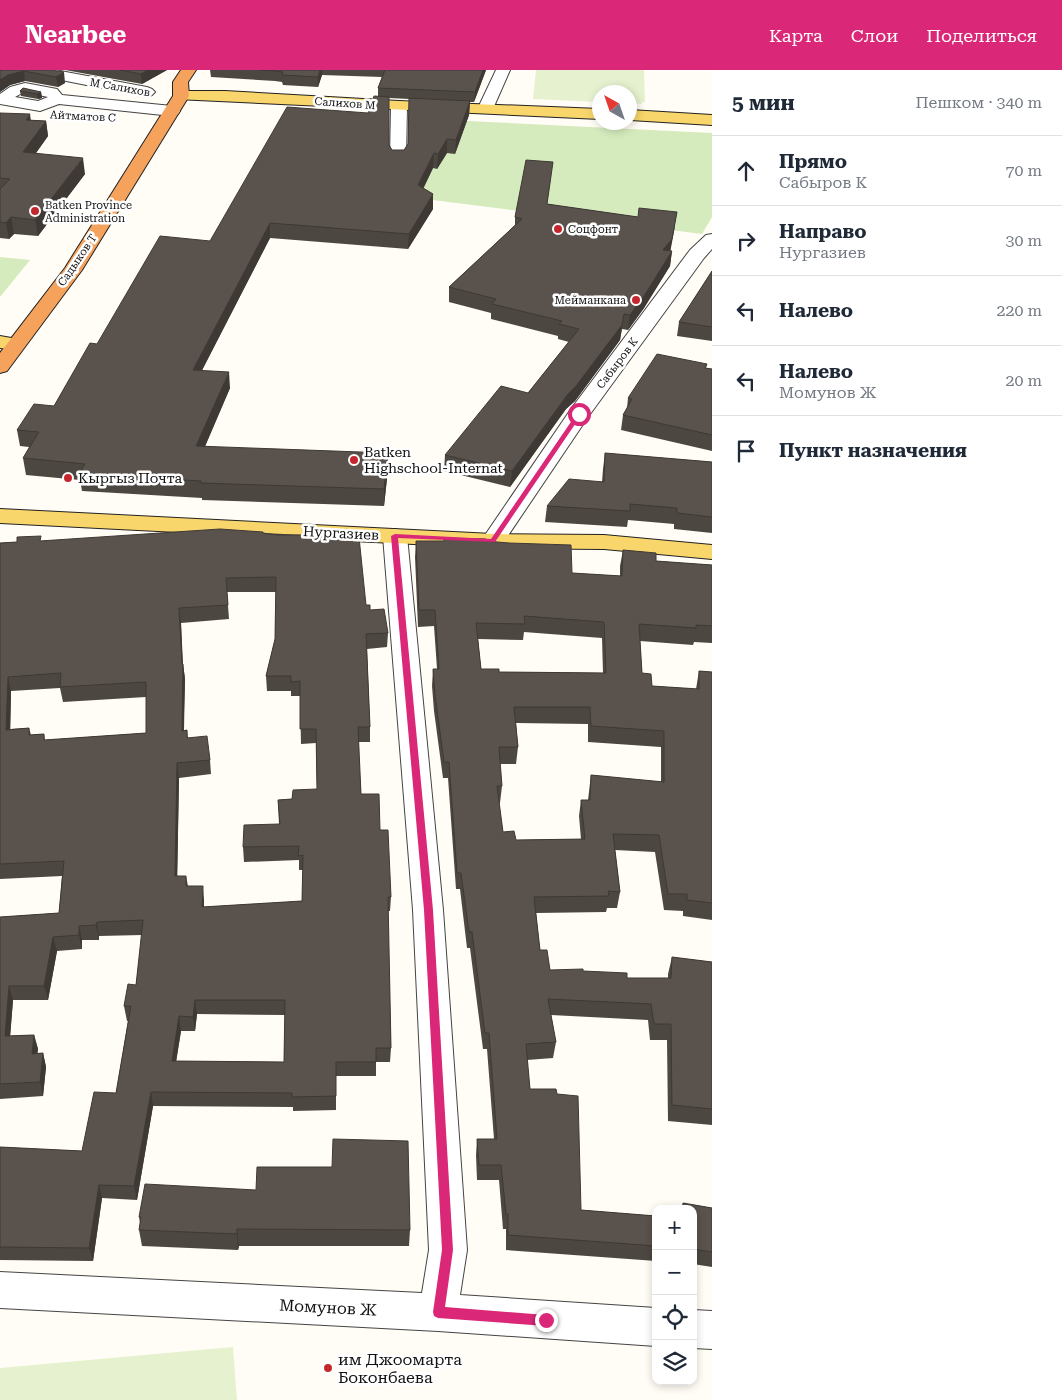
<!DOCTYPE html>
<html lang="ru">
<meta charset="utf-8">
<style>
:root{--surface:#fff;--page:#f6f6f7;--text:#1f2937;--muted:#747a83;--line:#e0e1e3;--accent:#db2777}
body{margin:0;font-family:"Roboto Serif",serif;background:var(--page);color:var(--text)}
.controls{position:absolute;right:15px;bottom:15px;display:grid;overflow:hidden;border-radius:10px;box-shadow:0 2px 8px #0003}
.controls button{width:45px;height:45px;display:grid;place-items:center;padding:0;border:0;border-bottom:1px solid var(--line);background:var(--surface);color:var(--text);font:25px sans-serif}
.compass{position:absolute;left:592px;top:15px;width:45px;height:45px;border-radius:50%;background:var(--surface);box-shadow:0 2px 8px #0003;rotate:320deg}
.stop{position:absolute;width:15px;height:15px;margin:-11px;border:4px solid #db2777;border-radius:50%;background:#fff}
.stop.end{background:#db2777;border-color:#fff;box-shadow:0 1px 5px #0008}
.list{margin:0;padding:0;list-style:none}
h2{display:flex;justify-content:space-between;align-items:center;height:65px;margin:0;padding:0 20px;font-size:21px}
h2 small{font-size:16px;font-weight:400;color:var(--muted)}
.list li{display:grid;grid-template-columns:32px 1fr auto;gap:15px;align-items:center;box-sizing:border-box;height:70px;padding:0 20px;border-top:1px solid var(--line)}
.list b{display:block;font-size:19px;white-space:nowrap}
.list p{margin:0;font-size:16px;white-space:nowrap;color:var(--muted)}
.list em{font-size:16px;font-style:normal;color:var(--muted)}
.icon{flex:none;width:28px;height:28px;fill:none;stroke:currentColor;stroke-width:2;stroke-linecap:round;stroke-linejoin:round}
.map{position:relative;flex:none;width:712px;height:1330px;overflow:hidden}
header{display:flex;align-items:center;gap:30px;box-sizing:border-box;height:70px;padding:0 25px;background:var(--accent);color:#fff}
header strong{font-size:24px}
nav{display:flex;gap:28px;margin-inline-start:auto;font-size:18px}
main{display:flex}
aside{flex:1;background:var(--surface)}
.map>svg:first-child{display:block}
.green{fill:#d5ebbd}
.pitch{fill:#e6f2cf}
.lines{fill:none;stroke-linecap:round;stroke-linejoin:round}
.minor-casing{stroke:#444;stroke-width:2}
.major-casing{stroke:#222;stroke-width:2}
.highway-casing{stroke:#222;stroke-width:2}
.minor{fill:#fff;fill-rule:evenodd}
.major{fill:#f9d66b;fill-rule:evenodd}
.highway{fill:#f5a25d;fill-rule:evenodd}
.wall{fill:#4d4742;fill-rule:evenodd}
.shaded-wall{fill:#3f3936}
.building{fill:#5a524d;stroke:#3f3936;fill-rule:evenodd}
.route{fill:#db2777}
.poi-dot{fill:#c4262e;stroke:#fff;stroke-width:2}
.labels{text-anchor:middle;stroke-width:5;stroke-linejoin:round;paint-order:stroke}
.far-street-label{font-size:11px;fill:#111;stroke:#fff}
.far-poi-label{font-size:11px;fill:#111;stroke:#fff;text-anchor:start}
.poi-label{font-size:14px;fill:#111;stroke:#fff;text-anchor:start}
.street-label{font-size:14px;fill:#111;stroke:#fff}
.near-street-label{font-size:16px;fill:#111;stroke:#fff}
.near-poi-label{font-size:16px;fill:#111;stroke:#fff;text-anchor:start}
</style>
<header>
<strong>Nearbee</strong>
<nav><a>Карта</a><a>Слои</a><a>Поделиться</a></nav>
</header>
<main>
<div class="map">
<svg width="712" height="1330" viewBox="0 0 712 1330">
<rect width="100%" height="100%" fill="#fffdf5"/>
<g class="green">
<polygon points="447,50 712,63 712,147 702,164 409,127"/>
<polygon points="0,187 30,190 0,227"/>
</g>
<g class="pitch">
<polygon points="536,0 644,0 645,32 642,32 642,34 630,33 630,22 600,22 599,32 533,29"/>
<polygon points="233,1277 237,1330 0,1330 0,1298"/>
</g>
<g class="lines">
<defs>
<g id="minor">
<polygon points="24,0 55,0 147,17 152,19 155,22 152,25 147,27 31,4 26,3"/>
<polygon points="496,0 510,0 492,41 480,41 478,38"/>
<path d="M25,13L57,19L62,25L172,36L178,38L180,41L178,44L172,46L59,34L40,41L0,34V24L10,17ZM24,22L48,27L38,31L15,27Z"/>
<polygon points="399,31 405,33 407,36 406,89 404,93 392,93 390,89 391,36 393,33"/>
<polygon points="712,164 712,179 704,188 588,347 501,476 493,478 485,476 481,471 571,339 690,180 706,165"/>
<polygon points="395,459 403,461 407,466 443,840 467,1180 460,1225 656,1238 656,1276 438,1261 0,1238 0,1202 422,1223 429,1180 413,840 383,466 387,461"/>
<polygon points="693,1240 712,1241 712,1279 693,1278"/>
</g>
<g id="major">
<polygon points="181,21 225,21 399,31 600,39 600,49 176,29 173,26 176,23"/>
<polygon points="630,40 712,45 712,55 630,50"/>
<polygon points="0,266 23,270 26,274 23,278 16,280 0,278"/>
<polygon points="0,439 493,464 604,465 712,475 712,489 604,479 493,478 0,453"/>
</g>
<polygon id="highway" points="181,0 196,0 188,12 189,26 82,200 7,301 0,303 0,283 65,198 173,26 173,12"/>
</defs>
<use href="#minor" class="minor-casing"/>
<use href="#major" class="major-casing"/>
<use href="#highway" class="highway-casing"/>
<use href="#minor" class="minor"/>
<use href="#major" class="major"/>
<use href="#highway" class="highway"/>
</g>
<g class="wall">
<polygon points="0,0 51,0 65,13 58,17 25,11 10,15 0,22"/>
<polygon points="65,0 167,0 142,14"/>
<path d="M210,0H486L474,32H470L469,45L455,84L447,83L437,99L433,98L423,118L433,124V139L408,179L270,168L202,300L230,318L205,376L388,399L384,436L202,430V428L82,421L80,410L26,405L23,388L29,377L20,376L17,360L54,336L97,274L210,171L368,43L378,26V18L382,7L322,5L318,17L283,15L282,12L275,11L211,7ZM389,28L409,29L408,75L404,80H392L389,75Z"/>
<polygon points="20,21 41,22 42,28 38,29 21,26"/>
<polygon points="0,43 31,50 46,51 48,66 36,83 85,104 38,166 14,164 9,169 0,168"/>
<polygon points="551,106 547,134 638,147 677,142 670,181 672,181 670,196 644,238 628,260 622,259 620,270 575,331 566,339 510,417 444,401 445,385 528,323 569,272 558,269 558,266 491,249 491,243 449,232 449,217 515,155 515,147"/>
<polygon points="712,201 712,271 677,266 679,252"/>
<polygon points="707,294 706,298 712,299 712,381 621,360 623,345 627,338 628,328"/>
<polygon points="605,383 712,392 712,463 674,459 674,454 628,450 627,457 545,452 547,436 602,412 603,399"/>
<path d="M264,463L344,467L366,535L388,563L387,577L367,579L370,657V672H358L361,724L380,760L391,827L390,841H388L391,978L390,992H376V1006H336V1040L293,1041V1037L153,1036L137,1130L102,1128L93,1191L0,1190V1077L82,1081L116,1023L128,951H127L124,936L136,915L142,865L99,866V870H82V879L57,881L48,930H13L10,966L34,965L38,979L37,983H43L46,997L43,1026L0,1029V847L59,843L62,806L0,809V473L42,471ZM227,522H276L275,569L266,606L267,621H291V626H300L301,674L316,673L317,719L292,729L278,730L279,754L243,777L244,792L299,790V800H303L302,831L204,837V830L188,816L186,806H177L179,708L211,704L210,690L188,668L187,660H184L185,609L183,594L181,553L229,549ZM60,618L63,632L146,627V663L45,670L44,664L31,665L29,658L10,659L11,621ZM197,944L285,945L284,992L176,991L181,961H195Z"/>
<path d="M416,471H486L572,503L620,506V496L623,480L656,491L712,495V573L694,572L693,575L640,571L642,603L652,616L696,619L699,601L712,602V850L683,846V841L664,840L655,782L615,780L620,822L617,838H607L606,842L536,843L540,880L550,900L583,901L627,908H668V904L672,887L712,892V1055L668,1051L667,970H650L648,950L551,945L556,972L553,988L527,990L530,1019L557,1024L581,1140L656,1146V1191L506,1180V1159H503L499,1110H477L476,1085L477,1069H494L487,979H483L470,878H467L460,819H456L448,708H443L434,641L432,616L433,599H437L434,556L418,557L415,487ZM524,562L602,568L603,603L499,602L481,599L478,569L523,570ZM516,653L588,654V672L661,677V712L591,705L588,730H581L579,746L581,769L516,770L503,762L499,733H500L502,716L500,694H516L518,677Z"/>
<polygon points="683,1133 712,1138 712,1197 693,1194 693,1139 681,1139"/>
<polygon points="139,1147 410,1160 409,1176 239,1176 238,1180 142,1176 139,1160 140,1153"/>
</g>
<g class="shaded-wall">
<polygon points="148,0 167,0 142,14 141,4"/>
<polygon points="320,0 322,0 322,5 318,17 318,7"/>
<polygon points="483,0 486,0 474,32 475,22"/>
<polygon points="24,1 25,11 10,15 0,22 0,10 8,5"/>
<polygon points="64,2 65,13 58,17 56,7"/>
<polygon points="41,22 42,28 38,29 37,24"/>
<polygon points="470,31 469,45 455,84 456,70"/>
<polygon points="30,44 32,59 26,50"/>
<polygon points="46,51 48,66 26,97 23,82"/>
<polygon points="447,69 447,83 437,99 438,84"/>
<polygon points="434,83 433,98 418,130 418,115"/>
<polygon points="83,88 85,104 38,166 35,150"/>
<polygon points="433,124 433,139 408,179 409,164"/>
<polygon points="11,147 14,164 9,169 6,153"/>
<polygon points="270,153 270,168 194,316 193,300"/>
<polygon points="675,156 670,183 663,180"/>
<polygon points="672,181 670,196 644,238 628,260 630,245"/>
<polygon points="624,244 620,270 575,331 566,339 510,417 512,401"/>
<polygon points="229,302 230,318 198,393 196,376"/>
<polygon points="388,383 388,399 384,436 384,419"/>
<polygon points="179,538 181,553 183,604 183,594 185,609 183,675 182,661 182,594"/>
<polygon points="8,607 11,621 10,674 6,660"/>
<polygon points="177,693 179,708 177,821 175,806"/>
<polygon points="203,816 204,830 204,852 202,837"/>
<polygon points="97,852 99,866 99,870 96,855"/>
<polygon points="79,856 82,870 82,879 79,865"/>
<polygon points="53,867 57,881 48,930 44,916"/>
<polygon points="9,916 13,930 9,981 5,966"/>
<polygon points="195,930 197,944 195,961 193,947"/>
<polygon points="179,946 181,961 174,1005 172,991"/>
<polygon points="34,965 38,979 36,998 32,984"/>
<polygon points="43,983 46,997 43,1026 40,1012"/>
<polygon points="151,1022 153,1036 137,1130 134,1116"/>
<polygon points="99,1115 102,1128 93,1191 89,1178"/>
<polygon points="237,1159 239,1176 238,1180 237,1164"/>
</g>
<g class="building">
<polygon points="0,0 51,0 64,2 56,7 24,1 8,5 0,10"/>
<polygon points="120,0 148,0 141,4"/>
<polygon points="259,0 320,0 318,7 282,5 283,2 275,1"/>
<polygon points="385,0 483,0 475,22 378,18"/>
<polygon points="23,18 41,22 37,24 20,21"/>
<polygon points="374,26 389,27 389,75 392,80 404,80 408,74 409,28 470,31 456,70 447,69 438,84 434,83 418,115 433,124 409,164 270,153 193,300 229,302 196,376 388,383 384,419 201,413 201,411 79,404 85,394 23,388 39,362 17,360 34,334 54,336 90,273 97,274 160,166 210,171 287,37 368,43"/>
<polygon points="0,43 30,44 26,50 46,51 23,82 83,88 35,150 11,147 6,153 0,152 0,119 10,109 0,108"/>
<polygon points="526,90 553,92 547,134 638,147 639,138 677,142 672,169 663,180 672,181 646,223 630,245 624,244 622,255 576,316 568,324 512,401 445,385 501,316 528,323 579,259 559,254 562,251 492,234 496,229 449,217 522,149 515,147"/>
<polygon points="712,201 712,257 679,252"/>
<polygon points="657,284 707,294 705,298 712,299 712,365 623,345 632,329 628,328"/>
<polygon points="605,383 712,392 712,447 677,443 677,438 630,434 630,441 547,436 569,409 604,412"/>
<path d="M220,459L263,462V463L277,465H344V467H359L366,535H370V540L384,539L388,563L366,564L370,657H358L361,724H379L380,760H388L391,827H388L391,978H376V992H336V1026L292,1027V1023L151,1022L134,1116L99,1115L89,1178L0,1177V1077L82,1081L94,1022L116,1023L131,936H124L128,914L136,915L143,850L97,852L96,855L79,856V865L53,867L44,916H9L5,966L34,965L32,984L43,983L40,1012L0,1014V847L59,843L64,791L0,794V473L17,472V467L41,466L40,471ZM276,507L275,569L266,606H291V612L300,611V659H316L317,719L293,720L292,729L278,730L280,754L244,755L243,777L299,776L298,786L303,785L302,831L202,837L203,816H186V806H175L177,693L210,690L207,666L187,668V660L182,661L183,594H182L179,538L228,535L226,508ZM61,603L60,617L146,612V663L44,670V664L29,665V658L6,660L8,607ZM195,930H285L284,992L172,991L179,946L193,947Z"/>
<path d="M444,468L486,469V471L509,473L571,475L572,503L622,506L623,480L656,483V491L712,495V556L696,555V558L639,554L642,603L651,604L652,616L699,619V601L712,602V833L687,830V824H668L659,765L613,764L620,822L608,821L609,826L534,827L540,880H547L550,900L583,899V901L627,903V908H671L672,887L712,892V1039L672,1035L671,954H654L651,934L548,929L556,972L526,974L530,1019H556L557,1024L578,1026L581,1140L656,1146V1176L508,1165V1144H506L501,1095H479L477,1069H497L489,963H485L472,862H469L461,803H457L449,692H444L435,625L433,599H439L435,540H419L416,471H444ZM524,546L604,552L606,603L499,602V599H481L476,553L525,554ZM514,637H590L591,656L664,661V712L591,705L590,730H581L585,769L516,770L514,761L503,762L497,716H502L499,677H518Z"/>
<polygon points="333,1069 408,1071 410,1160 237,1159 237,1164 139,1160 141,1147 139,1147 145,1114 256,1120 257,1097 332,1097"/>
<polygon points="683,1133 712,1138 712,1182 693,1179 693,1139 683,1139"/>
</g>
<polygon class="route" points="579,342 582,344 495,472 398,468 433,840 453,1180 445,1237 546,1245 550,1246 551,1250 550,1254 546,1256 438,1248 434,1246 433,1242 442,1180 424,840 391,466 395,464 491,469 577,343"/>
<g class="poi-dot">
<circle cx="35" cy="141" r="5"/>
<circle cx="558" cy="159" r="5"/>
<circle cx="636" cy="230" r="5"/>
<circle cx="354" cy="390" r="5"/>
<circle cx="68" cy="408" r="5"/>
<circle cx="328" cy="1298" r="5"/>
</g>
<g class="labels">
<g class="far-street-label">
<text transform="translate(120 17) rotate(10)" y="4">М Салихов</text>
<text transform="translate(345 33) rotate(4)" y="4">Салихов М</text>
<text transform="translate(83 46) rotate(3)" y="4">Айтматов С</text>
<text transform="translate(77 190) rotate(-56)" y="4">Садыков Т</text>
<text transform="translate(617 293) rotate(-53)" y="4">Сабыров К</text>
</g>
<g class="far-poi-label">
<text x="45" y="139">Batken Province<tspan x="45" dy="13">Administration</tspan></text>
<text x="568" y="163">Соцфонт</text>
<text x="626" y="234" text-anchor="end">Мейманкана</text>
</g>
<g class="poi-label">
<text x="364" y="387">Batken<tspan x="364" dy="16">Highschool-Internat</tspan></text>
<text x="78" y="413">Кыргыз Почта</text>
</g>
<g class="street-label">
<text transform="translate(341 463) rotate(3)" y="5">Нургазиев</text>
</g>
<g class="near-street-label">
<text transform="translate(328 1237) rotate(3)" y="6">Момунов Ж</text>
</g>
<g class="near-poi-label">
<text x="338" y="1295">им Джоомарта<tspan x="338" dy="18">Боконбаева</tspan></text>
</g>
</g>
</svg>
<div class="controls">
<button>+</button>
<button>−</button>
<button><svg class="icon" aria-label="locate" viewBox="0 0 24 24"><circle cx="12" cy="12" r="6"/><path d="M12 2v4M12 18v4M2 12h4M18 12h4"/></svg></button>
<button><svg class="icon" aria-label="layers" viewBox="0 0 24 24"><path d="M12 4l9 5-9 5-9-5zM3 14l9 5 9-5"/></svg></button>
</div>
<svg class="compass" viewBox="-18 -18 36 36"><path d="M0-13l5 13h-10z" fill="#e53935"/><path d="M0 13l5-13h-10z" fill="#747a83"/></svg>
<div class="stop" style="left:579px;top:344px"></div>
<div class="stop end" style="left:546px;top:1250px"></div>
</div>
<aside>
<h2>5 мин<small>Пешком · 340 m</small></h2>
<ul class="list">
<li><svg class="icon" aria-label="ahead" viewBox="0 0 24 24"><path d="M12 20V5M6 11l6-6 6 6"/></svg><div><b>Прямо</b><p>Сабыров К</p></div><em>70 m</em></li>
<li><svg class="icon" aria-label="right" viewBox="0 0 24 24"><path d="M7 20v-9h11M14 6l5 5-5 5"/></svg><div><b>Направо</b><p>Нургазиев</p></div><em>30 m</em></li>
<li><svg class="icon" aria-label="left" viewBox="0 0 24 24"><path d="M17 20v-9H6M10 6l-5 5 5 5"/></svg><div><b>Налево</b></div><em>220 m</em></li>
<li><svg class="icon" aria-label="left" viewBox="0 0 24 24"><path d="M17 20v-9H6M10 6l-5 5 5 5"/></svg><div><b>Налево</b><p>Момунов Ж</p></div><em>20 m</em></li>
<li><svg class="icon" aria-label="arrive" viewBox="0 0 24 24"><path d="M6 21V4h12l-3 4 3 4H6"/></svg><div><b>Пункт назначения</b></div></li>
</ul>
</aside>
</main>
